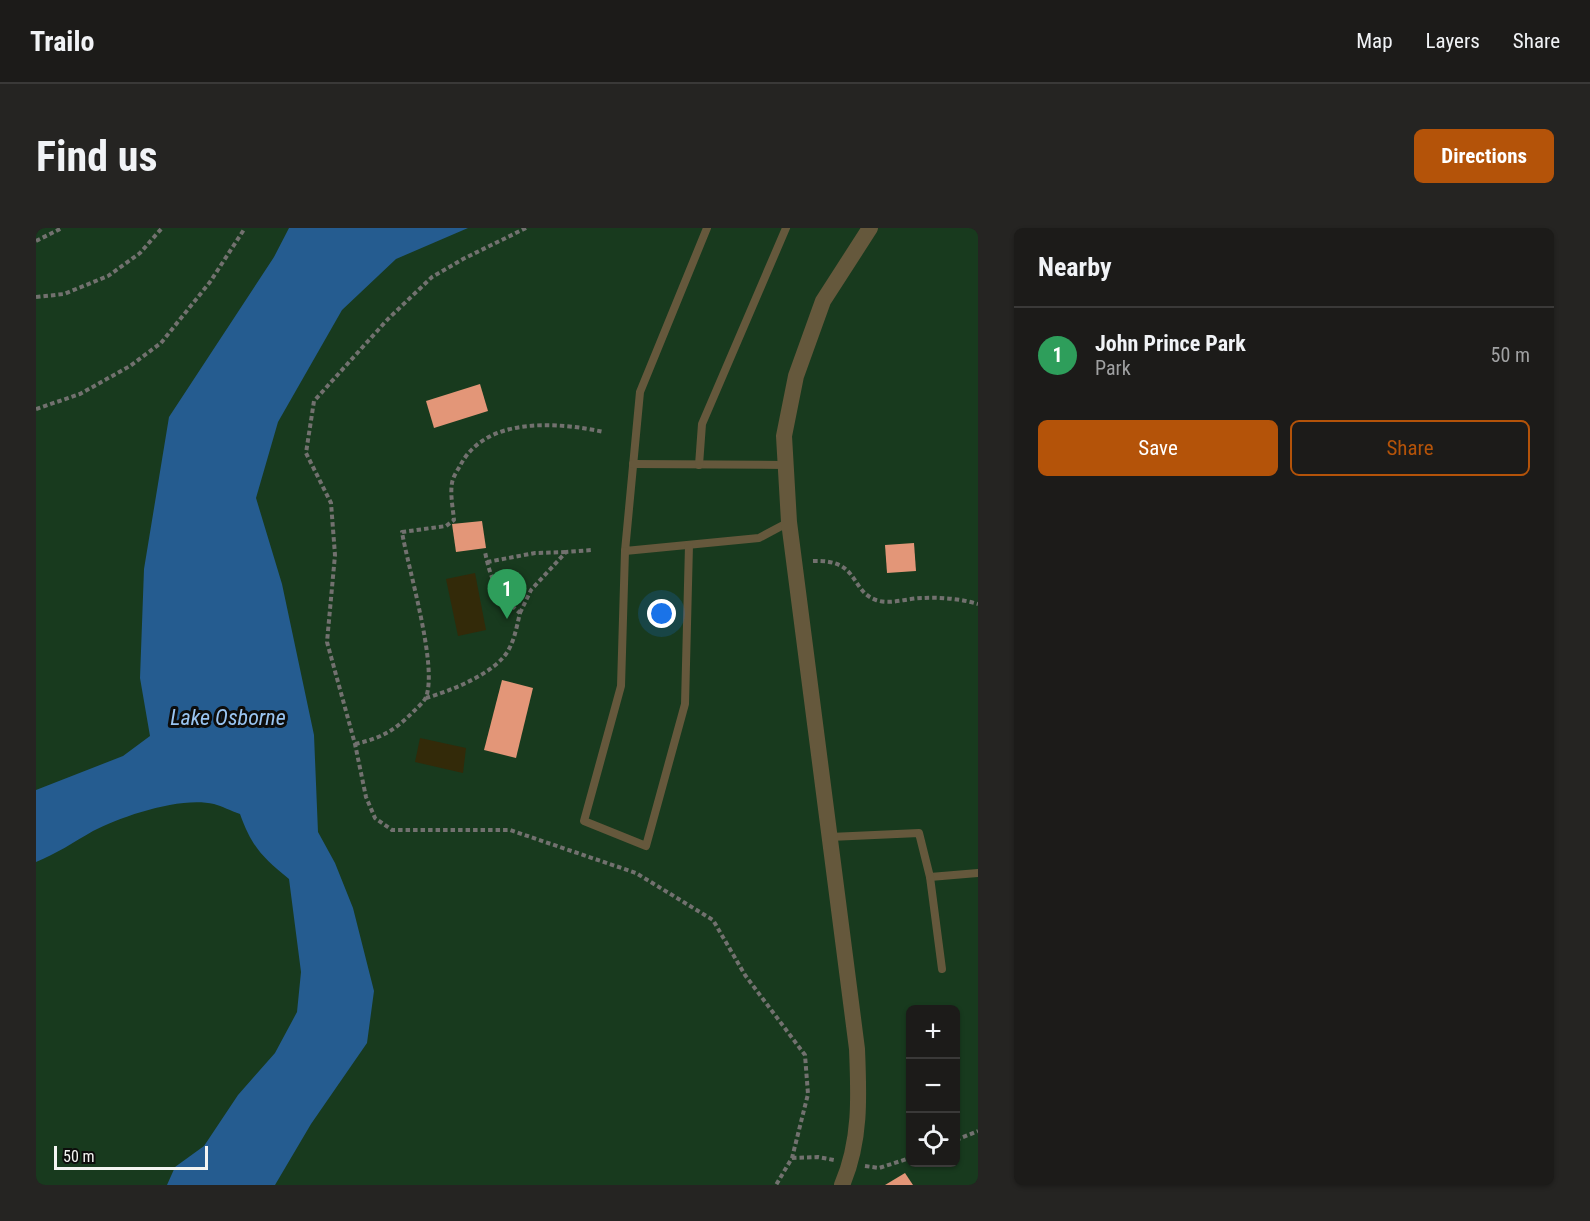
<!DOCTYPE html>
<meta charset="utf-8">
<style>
:root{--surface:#1c1b19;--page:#252422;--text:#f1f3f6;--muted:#a0a1a2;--line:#3a3938;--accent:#b45309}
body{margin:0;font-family:"Roboto Condensed",sans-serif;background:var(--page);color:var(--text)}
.controls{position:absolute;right:18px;bottom:18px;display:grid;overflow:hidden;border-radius:9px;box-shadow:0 2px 4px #0004}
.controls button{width:54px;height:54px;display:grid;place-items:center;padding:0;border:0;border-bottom:2px solid var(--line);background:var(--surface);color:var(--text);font:30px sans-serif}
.scale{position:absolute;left:18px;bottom:15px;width:154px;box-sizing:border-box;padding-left:6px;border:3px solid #f4f4f2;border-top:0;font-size:16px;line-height:21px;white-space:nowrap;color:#f4f4f2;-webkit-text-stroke:4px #0d0d0c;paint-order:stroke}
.you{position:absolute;left:626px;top:386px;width:21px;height:21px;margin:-15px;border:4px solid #fff;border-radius:50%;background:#1a73e8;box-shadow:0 0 0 9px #1a73e833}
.badge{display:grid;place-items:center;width:39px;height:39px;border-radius:50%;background:var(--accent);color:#fff;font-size:20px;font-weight:700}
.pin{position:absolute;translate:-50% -50px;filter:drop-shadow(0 2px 3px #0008)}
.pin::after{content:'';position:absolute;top:32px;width:21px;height:18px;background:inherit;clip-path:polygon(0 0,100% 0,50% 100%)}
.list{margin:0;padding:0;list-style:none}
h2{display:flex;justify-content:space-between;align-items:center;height:78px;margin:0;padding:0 24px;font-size:26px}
h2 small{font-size:20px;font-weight:400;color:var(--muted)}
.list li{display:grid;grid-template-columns:39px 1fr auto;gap:18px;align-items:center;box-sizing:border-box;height:96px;padding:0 24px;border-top:2px solid var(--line)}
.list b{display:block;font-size:22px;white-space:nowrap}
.list p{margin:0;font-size:20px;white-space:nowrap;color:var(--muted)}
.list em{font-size:20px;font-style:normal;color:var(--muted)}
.actions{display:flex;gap:12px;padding:18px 24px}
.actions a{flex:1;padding:14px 0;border:2px solid var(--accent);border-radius:9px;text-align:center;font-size:21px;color:var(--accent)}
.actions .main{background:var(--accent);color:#fff}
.icon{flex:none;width:33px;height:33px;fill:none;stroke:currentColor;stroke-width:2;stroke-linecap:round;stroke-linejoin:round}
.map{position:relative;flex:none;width:942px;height:957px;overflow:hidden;border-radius:9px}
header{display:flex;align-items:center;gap:36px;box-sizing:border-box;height:84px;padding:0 30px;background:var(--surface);border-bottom:2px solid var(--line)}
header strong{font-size:28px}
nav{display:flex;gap:33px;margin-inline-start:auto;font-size:21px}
.intro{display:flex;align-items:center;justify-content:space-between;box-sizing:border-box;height:144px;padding:0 36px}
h1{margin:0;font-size:42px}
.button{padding:15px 27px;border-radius:9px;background:var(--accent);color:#fff;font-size:21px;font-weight:700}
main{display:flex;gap:36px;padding:0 36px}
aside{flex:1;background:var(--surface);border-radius:9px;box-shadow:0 2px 4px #0004}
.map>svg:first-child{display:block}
.green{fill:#183a1e;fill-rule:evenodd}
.sand{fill:#332a09}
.water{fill:#255c90}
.building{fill:#e39678}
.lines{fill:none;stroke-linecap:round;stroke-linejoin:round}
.path{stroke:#72716f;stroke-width:4;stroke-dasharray:4.5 3;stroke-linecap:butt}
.service{stroke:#65583c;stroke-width:8}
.minor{stroke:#65583c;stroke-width:16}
.labels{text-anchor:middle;stroke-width:6;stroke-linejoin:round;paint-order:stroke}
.water-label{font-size:22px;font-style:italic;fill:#9ac5f2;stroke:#0d0d0c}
</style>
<header>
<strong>Trailo</strong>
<nav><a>Map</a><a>Layers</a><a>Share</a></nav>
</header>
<div class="intro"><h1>Find us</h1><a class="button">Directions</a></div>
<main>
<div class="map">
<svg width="942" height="957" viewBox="0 0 942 957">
<rect width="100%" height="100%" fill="#252421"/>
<path class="green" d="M0,0H942V957H0ZM874,782H920V934H874Z"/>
<g class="sand">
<polygon points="439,345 450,402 422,408 410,351"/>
<polygon points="384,510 430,520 427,545 379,534"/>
</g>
<path class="water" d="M253,0H432L360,31L306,82L242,194L220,270L246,356L278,507L282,604L299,635L317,680L338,763L331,815L275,896L239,957H131L139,939L168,918L202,867L239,825L261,784L265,744L253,651C226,629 216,619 204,586C195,583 186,578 178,576C145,568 86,588 57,603C38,614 20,626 0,634V562L87,528L114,508L104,450L108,341L133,189L238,29Z"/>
<g class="building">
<polygon points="444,156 452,183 398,200 390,173"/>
<polygon points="446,293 450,320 420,324 416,296"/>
<polygon points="878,315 880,343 851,345 849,317"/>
<polygon points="466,452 497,460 480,530 448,522"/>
<polygon points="869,945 877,957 849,957"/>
</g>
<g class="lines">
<g class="path">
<polyline points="490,0 427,31 396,49 352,91 278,173 270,225 295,275 299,327 291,414 319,516 330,569 339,590 356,602 474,602 600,645 677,692 709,747 769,827 772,866 756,930 740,957"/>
<polyline points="0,13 26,0"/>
<polyline points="0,69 28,66 72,48 104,25 126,0"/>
<polyline points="0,181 44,166 94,138 125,115 174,54 209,0"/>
<path d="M777,333C824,331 813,362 840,372C854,377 872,370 887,370C905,369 925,371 942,376"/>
<polyline points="451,334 499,325 530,324"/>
<polyline points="484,385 495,362 530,324 556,322"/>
<path d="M390,470C414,463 461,445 473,421C479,410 481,397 484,385C461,365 455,353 449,324"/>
<path d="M319,516C346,510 359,502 378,483C382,479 388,474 390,469C402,438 372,340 366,304L410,298L418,292C417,281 414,266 416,255C417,249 421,243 424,238C449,188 522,194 568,204"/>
<polyline points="920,912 942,903"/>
<polyline points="756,930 782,929 798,932"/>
<polyline points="829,938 843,940 874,930"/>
</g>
<g class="service">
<polyline points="671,0 604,164 589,323 723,310 753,294"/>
<polyline points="597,236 749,237"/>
<polyline points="663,237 666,196 750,0"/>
<polyline points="589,323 585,458 548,593 610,618 649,476 653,317"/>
<polyline points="794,609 883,605 894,649 942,645"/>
<polyline points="894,649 906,741"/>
</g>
<path class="minor" d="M806,957C825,913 823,868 821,821L753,294L748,208L760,148L787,73L834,0"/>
</g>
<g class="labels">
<g class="water-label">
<text x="192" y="497">Lake Osborne</text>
</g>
</g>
</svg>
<div class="controls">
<button>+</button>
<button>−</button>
<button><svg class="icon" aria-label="locate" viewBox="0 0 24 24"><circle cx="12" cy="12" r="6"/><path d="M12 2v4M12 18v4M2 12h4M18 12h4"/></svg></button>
</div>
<div class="scale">50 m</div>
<div class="you"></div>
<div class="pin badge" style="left:471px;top:391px;background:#2e9e5b">1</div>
</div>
<aside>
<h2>Nearby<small></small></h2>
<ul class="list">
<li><span class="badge" style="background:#2e9e5b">1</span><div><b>John Prince Park</b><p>Park</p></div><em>50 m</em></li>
</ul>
<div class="actions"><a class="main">Save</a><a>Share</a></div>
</aside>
</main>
